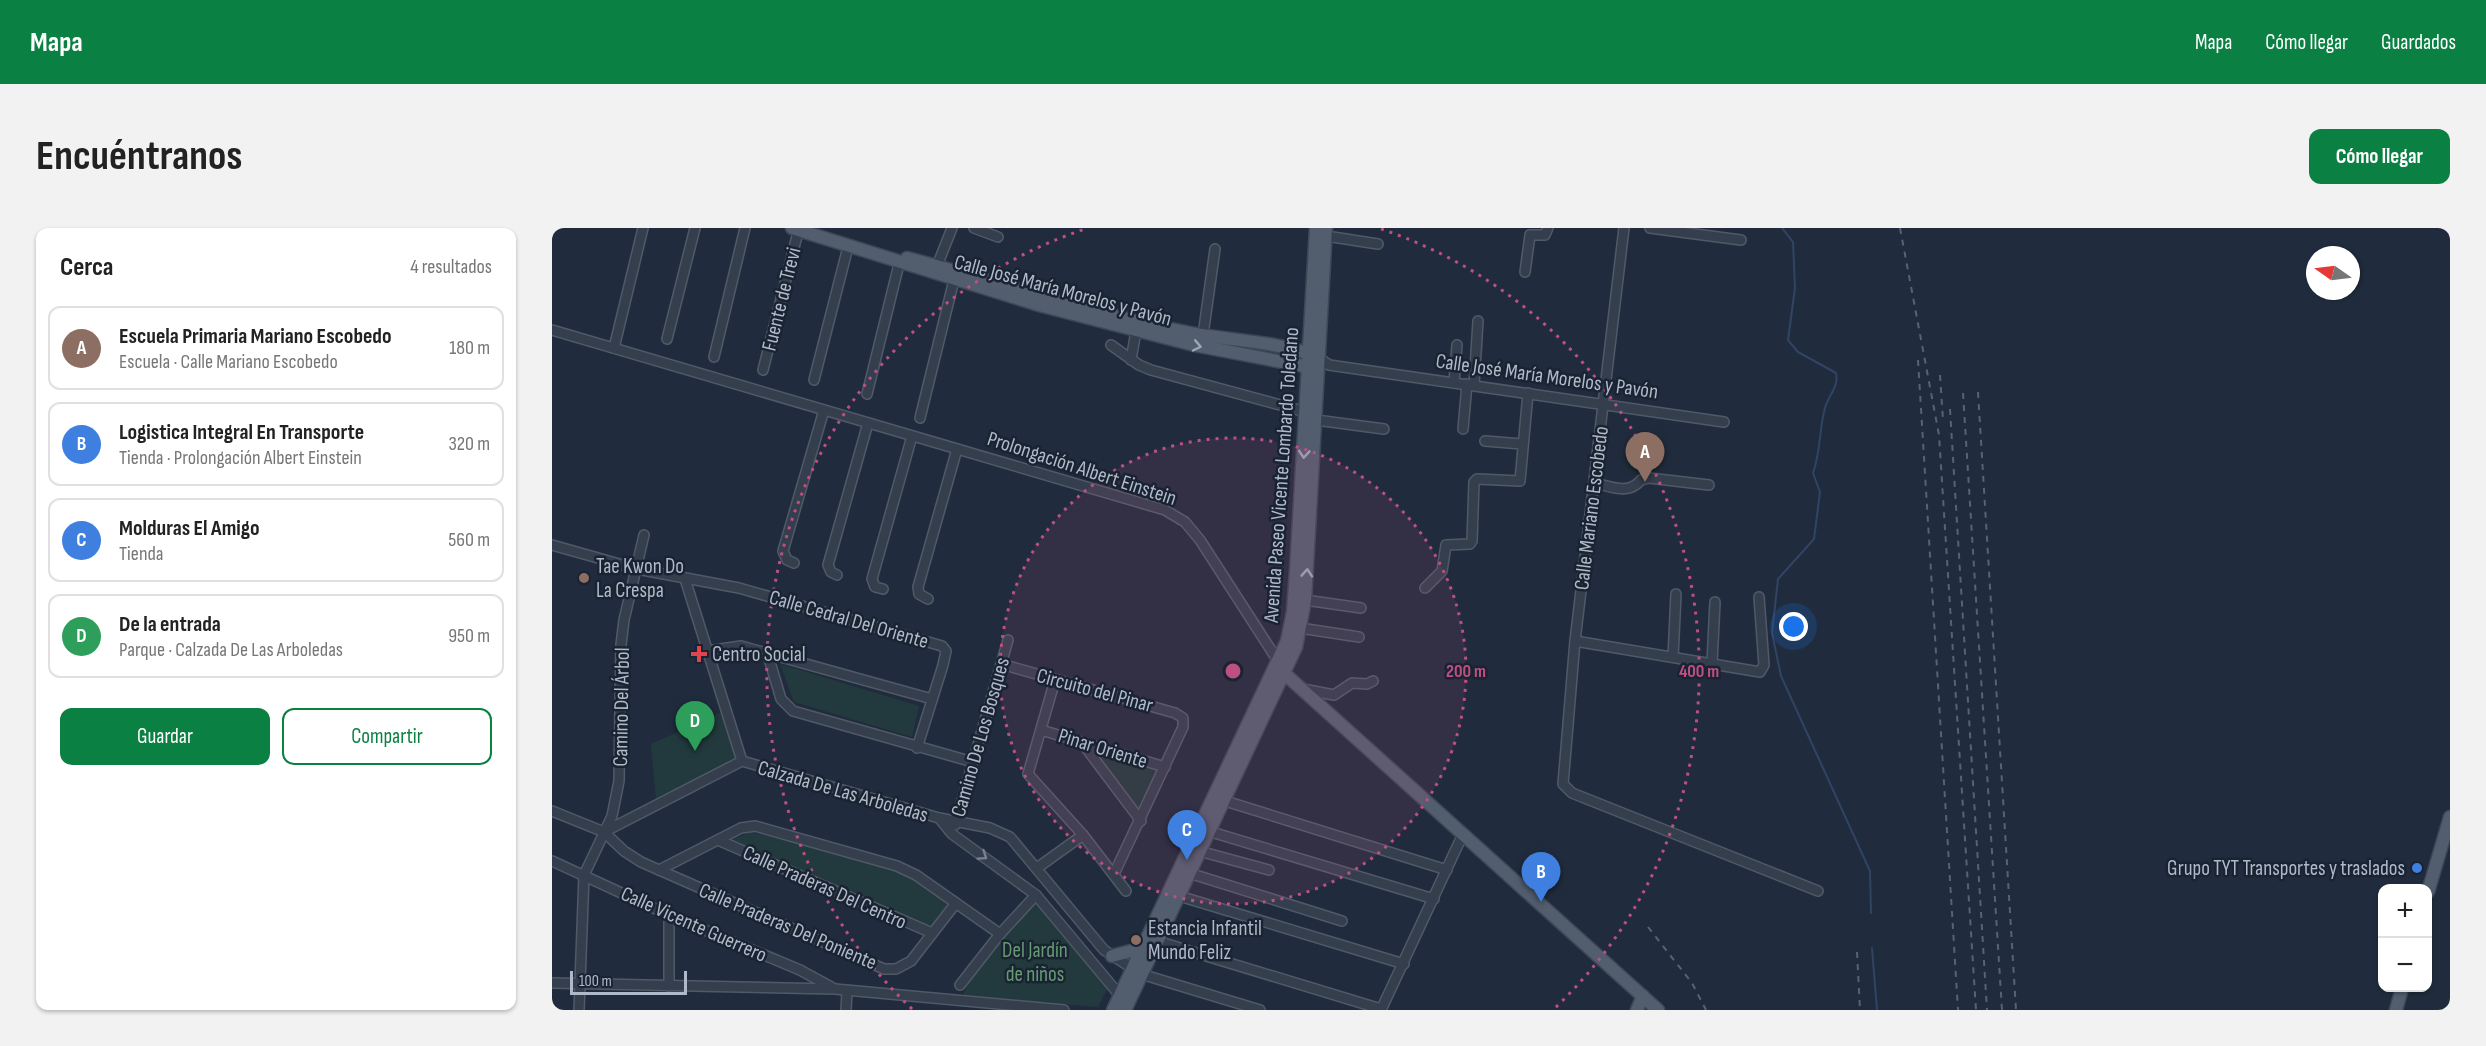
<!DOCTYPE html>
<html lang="es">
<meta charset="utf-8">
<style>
:root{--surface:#fff;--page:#f2f2f2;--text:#222;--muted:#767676;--line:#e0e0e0;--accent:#0b8043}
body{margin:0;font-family:"Sofia Sans Condensed",sans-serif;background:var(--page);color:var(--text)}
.controls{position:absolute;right:18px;bottom:18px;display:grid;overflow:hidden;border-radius:12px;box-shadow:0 2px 4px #0004}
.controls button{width:54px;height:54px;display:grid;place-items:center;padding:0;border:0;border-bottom:2px solid var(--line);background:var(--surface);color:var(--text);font:30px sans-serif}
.compass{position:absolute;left:1754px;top:18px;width:54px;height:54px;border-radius:50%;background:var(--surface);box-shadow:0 2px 4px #0004;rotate:284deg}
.scale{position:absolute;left:18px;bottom:15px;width:117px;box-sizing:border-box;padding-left:6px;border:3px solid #b0b9c9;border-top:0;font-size:16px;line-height:21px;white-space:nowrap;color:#b0b9c9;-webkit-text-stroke:4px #1a2332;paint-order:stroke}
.you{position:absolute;left:1242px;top:399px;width:21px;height:21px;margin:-15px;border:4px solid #fff;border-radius:50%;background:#1a73e8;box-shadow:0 0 0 9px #1a73e833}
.badge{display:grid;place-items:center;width:39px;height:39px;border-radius:50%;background:var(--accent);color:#fff;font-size:20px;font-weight:700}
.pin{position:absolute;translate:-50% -50px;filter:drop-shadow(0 2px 3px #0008)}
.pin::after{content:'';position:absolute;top:32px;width:21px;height:18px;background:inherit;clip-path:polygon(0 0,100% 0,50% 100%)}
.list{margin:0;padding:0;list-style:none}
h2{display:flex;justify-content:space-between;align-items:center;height:78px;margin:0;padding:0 24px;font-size:26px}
h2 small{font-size:20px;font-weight:400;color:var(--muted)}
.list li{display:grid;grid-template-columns:39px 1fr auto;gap:18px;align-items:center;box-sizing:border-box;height:84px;margin:0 12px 12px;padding:0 12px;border:2px solid var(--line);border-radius:12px}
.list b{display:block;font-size:22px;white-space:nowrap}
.list p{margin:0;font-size:20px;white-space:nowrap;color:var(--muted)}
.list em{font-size:20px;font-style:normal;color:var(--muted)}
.actions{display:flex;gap:12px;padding:18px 24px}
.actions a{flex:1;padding:14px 0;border:2px solid var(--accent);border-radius:12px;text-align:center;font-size:21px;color:var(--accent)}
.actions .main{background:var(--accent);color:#fff}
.map{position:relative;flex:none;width:1898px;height:782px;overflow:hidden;border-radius:12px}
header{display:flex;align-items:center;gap:36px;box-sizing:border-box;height:84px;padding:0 30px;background:var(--accent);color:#fff}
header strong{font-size:28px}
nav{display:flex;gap:33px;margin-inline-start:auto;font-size:21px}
.intro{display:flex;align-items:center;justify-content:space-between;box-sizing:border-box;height:144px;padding:0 36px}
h1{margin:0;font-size:42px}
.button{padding:15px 27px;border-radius:12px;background:var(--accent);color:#fff;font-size:21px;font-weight:700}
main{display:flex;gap:36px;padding:0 36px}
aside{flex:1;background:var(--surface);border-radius:12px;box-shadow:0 2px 4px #0004}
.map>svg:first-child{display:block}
.green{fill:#223a3e}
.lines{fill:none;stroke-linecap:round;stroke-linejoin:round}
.stream{stroke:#314464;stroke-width:2}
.minor-casing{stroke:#505968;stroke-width:12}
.major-casing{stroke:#3e4756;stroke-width:15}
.minor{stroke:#343e4d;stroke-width:9}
.major{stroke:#525d6e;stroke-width:12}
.rail{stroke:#566275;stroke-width:2;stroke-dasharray:6 6;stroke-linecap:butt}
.oneway{stroke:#9da7b7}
.oneway2{stroke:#788291}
.ring{fill:none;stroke:#bc5082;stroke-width:3;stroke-dasharray:3 6}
.education-dot{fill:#8d6e63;stroke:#1a2332;stroke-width:2}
.health-dot{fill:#e0444e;stroke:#1a2332;stroke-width:2}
.shop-dot{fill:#3f7fe0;stroke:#1a2332;stroke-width:2}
.labels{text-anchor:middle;stroke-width:5;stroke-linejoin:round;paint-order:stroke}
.street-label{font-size:21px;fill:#b0b9c9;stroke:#1a2332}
.poi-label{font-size:21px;fill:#b0b9c9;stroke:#1a2332;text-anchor:start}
.park-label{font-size:21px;fill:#659c73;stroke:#1a2332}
.centre{fill:#bc5082;stroke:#1a2332;stroke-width:3}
.ring-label{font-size:18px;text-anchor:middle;font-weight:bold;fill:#bc5082;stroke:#1a2332;stroke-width:5;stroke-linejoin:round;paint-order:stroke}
</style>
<header>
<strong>Mapa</strong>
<nav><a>Mapa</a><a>Cómo llegar</a><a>Guardados</a></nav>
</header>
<div class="intro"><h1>Encuéntranos</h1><a class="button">Cómo llegar</a></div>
<main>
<aside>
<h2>Cerca<small>4 resultados</small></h2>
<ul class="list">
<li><span class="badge" style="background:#8d6e63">A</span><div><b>Escuela Primaria Mariano Escobedo</b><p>Escuela · Calle Mariano Escobedo</p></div><em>180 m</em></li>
<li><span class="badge" style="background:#3f7fe0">B</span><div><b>Logistica Integral En Transporte</b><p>Tienda · Prolongación Albert Einstein</p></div><em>320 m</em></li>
<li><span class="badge" style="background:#3f7fe0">C</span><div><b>Molduras El Amigo</b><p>Tienda</p></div><em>560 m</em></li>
<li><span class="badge" style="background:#2e9e5b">D</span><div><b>De la entrada</b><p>Parque · Calzada De Las Arboledas</p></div><em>950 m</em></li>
</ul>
<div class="actions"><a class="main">Guardar</a><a>Compartir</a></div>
</aside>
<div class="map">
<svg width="1898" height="782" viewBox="0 0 1898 782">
<rect width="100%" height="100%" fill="#202c3d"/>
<g class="green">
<polygon points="228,436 367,478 360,509 242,474"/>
<polygon points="170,484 189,529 104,571 99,516"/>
<polygon points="540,522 609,540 588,588"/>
<polygon points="199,604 326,635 356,648 396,677 378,699 179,612"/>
<path d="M485,674L555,761L546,779L411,768C424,732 459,702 485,674Z"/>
</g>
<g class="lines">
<g class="stream">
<path d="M1230,0L1241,14L1243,60L1236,112L1246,124L1284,145C1287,159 1277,166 1273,180C1267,201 1269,223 1261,245L1268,264L1262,311L1226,351L1220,405L1229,448L1318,643L1319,685"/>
<polyline points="1320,720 1325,782"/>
</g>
<defs>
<g id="minor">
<polyline points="422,0 446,9"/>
<polyline points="1072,0 1023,413 1011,556 1020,565 1266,663"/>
<polyline points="1098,0 1189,12"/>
<polyline points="774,8 826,16"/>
<polyline points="385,38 400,0"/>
<polyline points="973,44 978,7 993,7 996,0"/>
<polyline points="0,102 613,282 633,294 648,312 726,433"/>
<polyline points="651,107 663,21"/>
<polyline points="115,111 143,0"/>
<polyline points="559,117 587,137 599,142 754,184"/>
<polyline points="62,120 91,0"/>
<polyline points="162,129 193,0"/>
<polyline points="767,130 777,137 1172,194"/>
<polyline points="579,132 584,103"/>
<polyline points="211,142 247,0"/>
<polyline points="262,152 296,19"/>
<polyline points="902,154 905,117"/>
<polyline points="922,157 926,93"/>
<polyline points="315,166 347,36"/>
<polyline points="368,190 402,52"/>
<polyline points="764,192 832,201"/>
<polyline points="911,201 915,156"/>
<polyline points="933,213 970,216"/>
<path d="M1043,255C1060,259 1077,267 1089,252L1097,250L1157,257"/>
<polyline points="0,317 85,341 187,360 390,418 394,423 391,437 365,520"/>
<polyline points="242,335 235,332 231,323 272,182"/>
<polyline points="285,347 279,344 276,337 316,195"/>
<polyline points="133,351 190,533"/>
<polyline points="873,360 890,343 894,317 918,316 920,313 922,254 925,251 968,253 976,165"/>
<polyline points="331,361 323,359 320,351 360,208"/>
<polyline points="376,371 367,366 366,359 405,221"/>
<polyline points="753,372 809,380"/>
<polyline points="748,400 807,409"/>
<polyline points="1023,413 1208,444 1212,437 1207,369"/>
<polyline points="155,423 189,418 380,471"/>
<polyline points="215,424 229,471 241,483 421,534"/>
<polyline points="1121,429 1124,366"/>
<polyline points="1160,435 1163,374"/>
<polyline points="449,436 623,485 631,490 631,499 562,646"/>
<polyline points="503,452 476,546 531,607 574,663"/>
<polyline points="751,461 782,467 800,455 815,456 821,453"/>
<polyline points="489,502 613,539"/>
<polyline points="531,516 589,593"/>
<polyline points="670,572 895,642"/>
<polyline points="0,583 52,604 72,623 89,634 332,741 344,741 359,733 404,675"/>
<polyline points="387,590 400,606 484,667 570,770"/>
<polyline points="403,597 456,412"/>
<polyline points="656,603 882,671"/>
<polyline points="52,604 190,533 387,590 438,600 458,609 552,722 589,746 708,782"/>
<polyline points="166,612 380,705"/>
<polyline points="647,623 717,642"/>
<polyline points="0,633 117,687 248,742 281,760"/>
<polyline points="485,640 531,607"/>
<polyline points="107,642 189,600 203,598 345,638 364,647 448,706"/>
<polyline points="637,645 790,693"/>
<polyline points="627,668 852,736"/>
<polyline points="605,713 829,781"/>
<polyline points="0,755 283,761 512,782"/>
<polyline points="408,757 448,706 484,667"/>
<polyline points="117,758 117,687"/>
<polyline points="27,782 32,647 60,588 67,553 69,417 72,392 92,307"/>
<polyline points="294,782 295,763"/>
<polyline points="829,782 911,606"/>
</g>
<g id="major">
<polyline points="240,0 487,77 642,117 762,140"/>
<path d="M355,30C449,55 542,86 638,105C680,113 724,113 764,128"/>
<polyline points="730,440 733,446 1106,782"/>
<polyline points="1876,664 1898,589"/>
<polyline points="560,728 579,723 594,715"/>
<polyline points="561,782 735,413 741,384 744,343 764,0"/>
<polyline points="573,782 744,419 753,372 774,0"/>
<polyline points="1085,782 1091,768"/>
<polyline points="1844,782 1850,760"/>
</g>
</defs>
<use href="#minor" class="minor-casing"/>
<use href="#major" class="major-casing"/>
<use href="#minor" class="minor"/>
<use href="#major" class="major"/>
<g class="rail">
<polyline points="1348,0 1387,207 1424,782"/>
<polyline points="1366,132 1406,782"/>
<polyline points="1388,147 1391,192"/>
<polyline points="1426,164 1464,782"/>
<polyline points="1411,165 1450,782"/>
<polyline points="1398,181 1435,782"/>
<polyline points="1096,699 1140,755 1154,782"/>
<polyline points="1305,724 1308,782"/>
</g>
</g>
<defs><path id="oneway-chevron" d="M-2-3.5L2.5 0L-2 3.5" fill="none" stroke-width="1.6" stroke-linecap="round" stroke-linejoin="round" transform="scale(1.5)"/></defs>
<g class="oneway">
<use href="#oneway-chevron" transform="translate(645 118) rotate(12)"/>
<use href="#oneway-chevron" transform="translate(752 226) rotate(94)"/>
<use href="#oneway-chevron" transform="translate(755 345) rotate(-86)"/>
</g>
<use class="oneway2" href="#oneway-chevron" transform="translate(431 628) rotate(34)"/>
<circle cx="681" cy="443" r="233" fill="#bc5082" fill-opacity=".12"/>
<g class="ring">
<circle cx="681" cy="443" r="233"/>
<path d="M360 781A466 466 0 0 1 533 1M829 1A466 466 0 0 1 1002 781"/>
</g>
<g class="education-dot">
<circle cx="32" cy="350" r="6"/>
<circle cx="584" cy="712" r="6"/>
</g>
<path class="health-dot" d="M144 417h6v6h6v6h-6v6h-6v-6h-6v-6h6z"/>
<circle class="shop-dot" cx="1865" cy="640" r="6"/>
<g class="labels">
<g class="street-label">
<text transform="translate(511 62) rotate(15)" y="7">Calle José María Morelos y Pavón</text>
<text transform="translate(229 71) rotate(-76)" y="7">Fuente de Trevi</text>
<text transform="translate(995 148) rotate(8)" y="7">Calle José María Morelos y Pavón</text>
<text transform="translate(530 240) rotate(18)" y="7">Prolongación Albert Einstein</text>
<text transform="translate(729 247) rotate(-86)" y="7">Avenida Paseo Vicente Lombardo Toledano</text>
<text transform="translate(1039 280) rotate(-83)" y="7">Calle Mariano Escobedo</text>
<text transform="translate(297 391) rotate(16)" y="7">Calle Cedral Del Oriente</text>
<text transform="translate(543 462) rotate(15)" y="7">Circuito del Pinar</text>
<text transform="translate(69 479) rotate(-89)" y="7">Camino Del Árbol</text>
<text transform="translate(428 509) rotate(-74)" y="7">Camino De Los Bosques</text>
<text transform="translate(551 520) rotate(17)" y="7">Pinar Oriente</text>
<text transform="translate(291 563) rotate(16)" y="7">Calzada De Las Arboledas</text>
<text transform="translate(273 659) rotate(24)" y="7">Calle Praderas Del Centro</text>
<text transform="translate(142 696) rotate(24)" y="7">Calle Vicente Guerrero</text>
<text transform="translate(236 698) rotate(23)" y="7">Calle Praderas Del Poniente</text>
</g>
<g class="poi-label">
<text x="44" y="345">Tae Kwon Do<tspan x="44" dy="24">La Crespa</tspan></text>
<text x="160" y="433">Centro Social</text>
<text x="1853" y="647" text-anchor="end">Grupo TYT Transportes y traslados</text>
<text x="596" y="707">Estancia Infantil<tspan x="596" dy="24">Mundo Feliz</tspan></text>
</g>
<g class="park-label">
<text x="483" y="729">Del Jardín<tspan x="483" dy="24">de niños</tspan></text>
</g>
</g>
<circle cx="681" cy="443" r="9" class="centre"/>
<g class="ring-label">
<text x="914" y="449">200 m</text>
<text x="1147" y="449">400 m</text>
</g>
</svg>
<div class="controls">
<button>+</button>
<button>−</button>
</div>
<svg class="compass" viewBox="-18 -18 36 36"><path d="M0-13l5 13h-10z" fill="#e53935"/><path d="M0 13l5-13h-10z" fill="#767676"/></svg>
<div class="scale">100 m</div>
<div class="you"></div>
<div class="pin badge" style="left:1093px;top:254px;background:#8d6e63">A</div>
<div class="pin badge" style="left:989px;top:674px;background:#3f7fe0">B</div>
<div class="pin badge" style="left:635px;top:632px;background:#3f7fe0">C</div>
<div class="pin badge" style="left:143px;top:523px;background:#2e9e5b">D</div>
</div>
</main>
